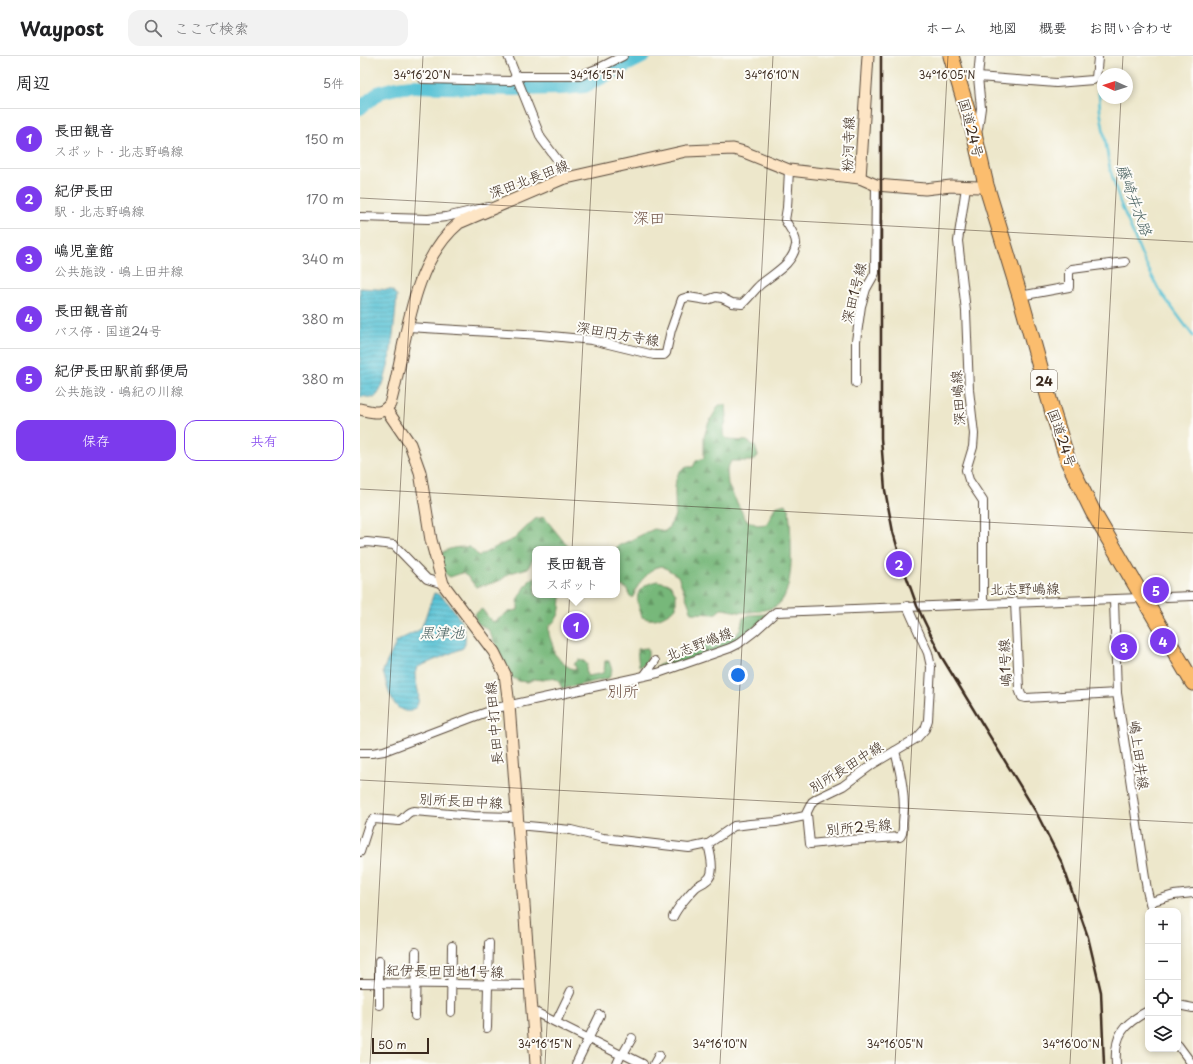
<!DOCTYPE html>
<html lang="ja">
<meta charset="utf-8">
<style>
:root{--surface:#fff;--page:#f2f2f2;--text:#202124;--muted:#757577;--line:#e0e0e0;--accent:#7c3aed}
body{margin:0;font-family:"Playpen Sans","Klee One",sans-serif;background:var(--page);color:var(--text)}
.controls{position:absolute;right:12px;bottom:12px;display:grid;overflow:hidden;border-radius:8px;box-shadow:0 2px 6px #0003}
.controls button{width:36px;height:36px;display:grid;place-items:center;padding:0;border:0;border-bottom:1px solid var(--line);background:var(--surface);color:var(--text);font:20px sans-serif}
.compass{position:absolute;left:737px;top:12px;width:36px;height:36px;border-radius:50%;background:var(--surface);box-shadow:0 2px 6px #0003;rotate:273deg}
.scale{position:absolute;left:12px;bottom:10px;width:57px;box-sizing:border-box;padding-left:4px;border:2px solid #3b2a1e;border-top:0;font-size:11px;line-height:14px;white-space:nowrap;color:#3b2a1e;-webkit-text-stroke:3px #fdfcf7;paint-order:stroke}
.you{position:absolute;left:378px;top:619px;width:14px;height:14px;margin:-10px;border:3px solid #fff;border-radius:50%;background:#1a73e8;box-shadow:0 0 0 6px #1a73e833}
.badge{display:grid;place-items:center;width:26px;height:26px;border-radius:50%;background:var(--accent);color:#fff;font-size:13px;font-weight:700}
.pin{position:absolute;translate:-50% -50%;border:2px solid #fff;box-shadow:0 1px 4px #0006}
.popup{position:absolute;left:172px;top:490px;width:88px;height:52px;box-sizing:border-box;display:grid;place-content:center;border-radius:8px;background:var(--surface);filter:drop-shadow(0 1px 3px #0005);font-size:13px;white-space:nowrap;color:var(--muted)}
.popup b{font-size:15px;color:var(--text)}
.popup::after{content:'';position:absolute;left:50%;top:100%;margin-left:-8px;border:8px solid transparent;border-top-color:var(--surface)}
.list{margin:0;padding:0;list-style:none}
h2{display:flex;justify-content:space-between;align-items:center;height:52px;margin:0;padding:0 16px;font-size:17px}
h2 small{font-size:13px;font-weight:400;color:var(--muted)}
.list li{display:grid;grid-template-columns:26px 1fr auto;gap:12px;align-items:center;box-sizing:border-box;height:60px;padding:0 16px;border-top:1px solid var(--line)}
.list b{display:block;font-size:15px;white-space:nowrap}
.list p{margin:0;font-size:13px;white-space:nowrap;color:var(--muted)}
.list em{font-size:13px;font-style:normal;color:var(--muted)}
.actions{display:flex;gap:8px;padding:12px 16px}
.actions a{flex:1;padding:9px 0;border:1px solid var(--accent);border-radius:12px;text-align:center;font-size:14px;color:var(--accent)}
.actions .main{background:var(--accent);color:#fff}
.icon{flex:none;width:22px;height:22px;fill:none;stroke:currentColor;stroke-width:2;stroke-linecap:round;stroke-linejoin:round}
.map{position:relative;flex:none;width:833px;height:1008px;overflow:hidden}
header{display:flex;align-items:center;gap:24px;box-sizing:border-box;height:56px;padding:0 20px;background:var(--surface);border-bottom:1px solid var(--line)}
header strong{font-size:19px}
nav{display:flex;gap:22px;margin-inline-start:auto;font-size:14px}
.search{width:280px;height:36px;background:var(--page);display:flex;align-items:center;gap:10px;box-sizing:border-box;padding:0 14px;border-radius:12px;color:var(--muted);font-size:15px}
main{display:flex}
aside{flex:1;background:var(--surface)}
.map>svg:first-child{display:block}
.forest{fill:url(#forest-firs);stroke:#59714c}
.water{fill:url(#water-rules);stroke:#4a767a}
.lines{fill:none;stroke-linecap:round;stroke-linejoin:round}
.stream{stroke:#59c2d5;stroke-width:2.5}
.river{stroke:#59c2d5;stroke-width:14}
.street-casing{stroke:#564638;stroke-width:10}
.secondary-casing{stroke:#564638;stroke-width:13}
.highway-casing{stroke:#564638;stroke-width:17}
.street{stroke:#fff;stroke-width:8}
.secondary{stroke:#fde5c5;stroke-width:11}
.highway{stroke:#fbbd6e;stroke-width:15}
.rail{stroke:#3b2a1e;stroke-width:2.5}
.ticks{fill:none;stroke:#3b2a1e;stroke-width:1;stroke-opacity:0.45}
.labels{text-anchor:middle;stroke-width:4;stroke-linejoin:round;paint-order:stroke}
.shield{fill:#fdfcf7;stroke:#75695f;stroke-width:1}
.shield-label{font-size:13px;font-weight:bold;fill:#3b2a1e}
.street-label{font-size:14px;fill:#3b2a1e;stroke:#fdfcf7}
.water-label{font-size:15px;font-style:italic;fill:#465f5e;stroke:#fdfcf7}
.quarter-label{font-size:16px;fill:#6f5346;stroke:#fdfcf7}
.ticks-label{font-size:10px;text-anchor:middle;fill:#3b2a1e;stroke:#fdfcf7;stroke-width:4;stroke-linejoin:round;paint-order:stroke}
</style>
<header>
<strong>Waypost</strong>
<div class="search"><svg class="icon" aria-label="search" viewBox="0 0 24 24"><circle cx="10" cy="10" r="6"/><path d="M15 15l6 6"/></svg>ここで検索</div>
<nav><a>ホーム</a><a>地図</a><a>概要</a><a>お問い合わせ</a></nav>
</header>
<main>
<aside>
<h2>周辺<small>5件</small></h2>
<ul class="list">
<li><span class="badge">1</span><div><b>長田観音</b><p>スポット · 北志野嶋線</p></div><em>150 m</em></li>
<li><span class="badge">2</span><div><b>紀伊長田</b><p>駅 · 北志野嶋線</p></div><em>170 m</em></li>
<li><span class="badge">3</span><div><b>嶋児童館</b><p>公共施設 · 嶋上田井線</p></div><em>340 m</em></li>
<li><span class="badge">4</span><div><b>長田観音前</b><p>バス停 · 国道24号</p></div><em>380 m</em></li>
<li><span class="badge">5</span><div><b>紀伊長田駅前郵便局</b><p>公共施設 · 嶋紀の川線</p></div><em>380 m</em></li>
</ul>
<div class="actions"><a class="main">保存</a><a>共有</a></div>
</aside>
<div class="map">
<svg width="833" height="1008" viewBox="0 0 833 1008">
<defs>
<pattern id="forest-firs" width="22" height="20" patternUnits="userSpaceOnUse"><rect width="22" height="20" fill="#77b87a"/><path d="M5 1l3.5 6h-7zM16 11l3.5 6h-7z" fill="#639663"/></pattern>
<pattern id="water-rules" width="6" height="5" patternUnits="userSpaceOnUse"><rect width="6" height="5" fill="#59c2d5"/><path d="M0 2.5h6" fill="none" stroke="#4b9eac"/></pattern>
</defs>
<rect width="100%" height="100%" fill="#fdfcf7"/>
<filter id="ink" filterUnits="userSpaceOnUse"><feTurbulence type="fractalNoise" baseFrequency=".025" numOctaves="2"/><feDisplacementMap in="SourceGraphic" scale="8" xChannelSelector="R" yChannelSelector="G"/><feConvolveMatrix kernelMatrix="1 2 1 2 8 2 1 2 1" color-interpolation-filters="sRGB"/></filter>
<filter id="wash" filterUnits="userSpaceOnUse"><feTurbulence type="fractalNoise" baseFrequency=".012" numOctaves="4" result="noise"/><feDisplacementMap in="SourceGraphic" scale="16" xChannelSelector="R" yChannelSelector="G"/><feGaussianBlur stdDeviation="0.9" result="paint"/><feColorMatrix in="noise" values="0 0 0 0 0 0 0 0 0 0 0 0 0 0 0 0 0 1.4 0 .05"/><feComposite in="paint" operator="in"/></filter>
<g filter="url(#wash)">
<rect width="100%" height="100%" fill="#ede7cb"/>
<g class="forest">
<path d="M359,349H366L367,360L363,376L364,380L369,384L387,385L395,390L398,400L392,405H371L367,414L368,429L386,464L397,469L407,468L415,451L425,448L429,452C430,474 439,544 412,552C402,555 389,557 378,556C372,555 367,553 361,553L355,558L332,557L318,520L302,510L294,512L281,525L275,535L274,540L271,542L267,533L262,530L257,533V493H255L258,490L294,473L306,475C309,470 314,464 315,458C317,444 308,408 333,411L336,405L344,402V381L348,368Z"/>
<path d="M184,461L210,493H175V502L173,503L168,512L150,517L141,524L133,527L116,531L108,521L102,517L90,521C79,514 80,508 83,496C91,491 100,491 110,491L119,500L142,488L154,483L175,463Z"/>
<path d="M175,521V539H205L201,541C200,554 201,561 189,570C187,581 194,587 194,597C201,605 206,612 217,614L214,608L218,604L224,605L227,608L226,616L227,620L240,618L244,616L245,605H249L252,614L249,622L211,631L202,632L198,624L192,622L182,624L174,623L168,626L159,625L151,621L128,573L117,567L115,562V558L122,553L132,566C144,562 144,555 158,554V542L170,524Z"/>
<path d="M297,525L310,528L316,538V552C305,560 295,567 282,561C275,541 274,531 297,525Z"/>
<path d="M407,558L398,568L370,589L302,613L298,612L297,610L324,599L335,592L341,591L346,585C357,584 366,580 376,579L380,574L383,562L389,559Z"/>
<path d="M287,592C290,599 287,609 279,611L277,593Z"/>
</g>
<g class="water">
<path d="M0,232L32,234L37,240C35,260 30,332 14,342L0,340Z"/>
<path d="M74,537C89,540 113,578 103,592L58,611C56,613 56,615 55,617C55,629 64,644 54,653C51,656 46,656 42,654C30,649 27,628 23,616L24,612L37,585L61,573Z"/>
</g>
<g class="lines">
<polyline class="stream" points="738,22 740,54 750,113 760,146 783,202 799,234 833,280"/>
<polyline class="river" points="0,52 20,36 36,32 52,30 154,33 203,32 225,30 284,0"/>
</g>
</g>
<g filter="url(#ink)">
<g class="lines">
<defs>
<g id="street">
<polyline points="148,0 181,82 199,106 202,123"/>
<polyline points="618,21 696,27 733,24 736,22 738,2"/>
<polyline points="63,23 150,25 153,24 156,20 219,20 239,12 263,0"/>
<polyline points="615,77 618,73 621,52 618,21 620,0"/>
<polyline points="606,131 598,185 606,255 609,334 614,378 613,391 606,414 609,424 623,445 623,547"/>
<polyline points="0,161 68,163 86,161 128,151"/>
<polyline points="660,240 709,231 709,216 712,213 765,206"/>
<path d="M48,271L181,279L232,284L294,299H304L306,297L311,274L322,243L328,241L347,244L356,241L362,242L372,247L382,248C389,242 394,234 401,228C414,217 433,208 436,189C437,181 429,171 425,164L427,152L429,114"/>
<polyline points="496,327 496,285 501,250 506,233 515,217 516,129"/>
<polyline points="0,487 7,486 34,489 67,523 83,528"/>
<polyline points="754,544 757,637 787,834 792,855"/>
<polyline points="655,546 659,633 662,641 666,642 757,637"/>
<polyline points="284,620 295,605"/>
<polyline points="0,697 12,697 24,695 116,660 141,651 298,617 370,592 378,588 395,575 416,556 833,540"/>
<path d="M447,758L450,788L489,784L540,781C544,776 543,771 543,766C546,742 541,718 535,695"/>
<polyline points="157,769 211,774 243,782 329,792 348,788 374,770 390,768 416,766 445,760 452,746 458,742 483,730 513,708 557,682 565,673 568,664 571,611 568,597 547,550"/>
<path d="M0,796L9,768L14,763L39,765C45,763 46,755 54,755L114,760L157,761"/>
<polyline points="790,846 814,839 833,837"/>
<path d="M313,861C317,852 329,838 336,831C340,828 346,826 349,822C355,815 350,796 348,788"/>
<polyline points="19,905 19,949"/>
<polyline points="0,927 170,929"/>
<polyline points="818,949 833,952"/>
<polyline points="173,955 261,999 263,998 283,1008"/>
<polyline points="91,956 92,890"/>
<polyline points="55,960 56,896"/>
<polyline points="196,966 211,935"/>
<polyline points="127,972 129,887"/>
<polyline points="818,989 832,1008"/>
<polyline points="263,998 272,982"/>
<polyline points="216,1008 240,959"/>
<polyline points="257,1008 261,999"/>
<polyline points="294,1008 299,999"/>
<path d="M756,1008C754,979 763,968 788,955"/>
</g>
<g id="secondary">
<polyline points="500,122 508,0"/>
<path d="M0,353C13,356 21,360 30,348C47,289 49,209 99,167L202,123L326,95L373,93L384,96L429,114L500,122L516,129L565,133L591,130L619,131L626,129"/>
<polyline points="26,353 50,388 60,416 71,484 83,528 134,596 145,618 149,649 176,1008"/>
</g>
<polyline id="highway" points="591,0 614,77 626,129 660,240 693,357 708,405 733,456 833,627"/>
</defs>
<use href="#street" class="street-casing"/>
<use href="#secondary" class="secondary-casing"/>
<use href="#highway" class="highway-casing"/>
<use href="#street" class="street"/>
<use href="#secondary" class="secondary"/>
<use href="#highway" class="highway"/>
<polyline class="rail" points="521,0 521,382 525,434 533,476 542,508 557,550 581,600 676,756 702,807 728,881 741,936 744,1008"/>
</g>
</g>
<path class="ticks" d="M762,18L763,0M0,142L833,186M0,433L833,477M0,724L833,767M10,1008L63,0M185,1008L238,0M360,1008L413,0M535,1008L588,0M710,1008L761,42"/>
<g class="labels">
<rect class="shield" x="671" y="314" width="26" height="22" rx="3"/>
<g class="shield-label">
<text x="684" y="330">24</text>
</g>
<g class="street-label">
<text transform="translate(611 72) rotate(75)" y="5">国道24号</text>
<text transform="translate(488 88) rotate(-88)" y="5">粉河寺線</text>
<text transform="translate(169 123) rotate(-21)" y="5">深田北長田線</text>
<text transform="translate(494 237) rotate(-76)" y="5">深田1号線</text>
<text transform="translate(258 278) rotate(10)" y="5">深田円方寺線</text>
<text transform="translate(598 342) rotate(-94)" y="5">深田嶋線</text>
<text transform="translate(702 382) rotate(71)" y="5">国道24号</text>
<text transform="translate(665 533) rotate(-1)" y="5">北志野嶋線</text>
<text transform="translate(339 588) rotate(-21)" y="5">北志野嶋線</text>
<text transform="translate(645 607) rotate(-93)" y="5">嶋1号線</text>
<text transform="translate(134 667) rotate(-95)" y="5">長田中打田線</text>
<text transform="translate(779 699) rotate(82)" y="5">嶋上田井線</text>
<text transform="translate(486 711) rotate(-32)" y="5">別所長田中線</text>
<text transform="translate(101 745) rotate(3)" y="5">別所長田中線</text>
<text transform="translate(499 771) rotate(-5)" y="5">別所2号線</text>
<text transform="translate(85 915) rotate(1)" y="5">紀伊長田団地1号線</text>
</g>
<g class="water-label">
<text transform="translate(774 144) rotate(70)" y="5">藤崎井水路</text>
<text x="82" y="582">黒津池</text>
</g>
<g class="quarter-label">
<text x="289" y="168">深田</text>
<text x="263" y="641">別所</text>
</g>
</g>
<g class="ticks-label">
<text x="62" y="23">34°16'20"N</text>
<text x="237" y="23">34°16'15"N</text>
<text x="412" y="23">34°16'10"N</text>
<text x="587" y="23">34°16'05"N</text>
<text x="185" y="992">34°16'15"N</text>
<text x="360" y="992">34°16'10"N</text>
<text x="535" y="992">34°16'05"N</text>
<text x="711" y="992">34°16'00"N</text>
</g>
</svg>
<div class="controls">
<button>+</button>
<button>−</button>
<button><svg class="icon" aria-label="locate" viewBox="0 0 24 24"><circle cx="12" cy="12" r="6"/><path d="M12 2v4M12 18v4M2 12h4M18 12h4"/></svg></button>
<button><svg class="icon" aria-label="layers" viewBox="0 0 24 24"><path d="M12 4l9 5-9 5-9-5zM3 14l9 5 9-5"/></svg></button>
</div>
<svg class="compass" viewBox="-18 -18 36 36"><path d="M0-13l5 13h-10z" fill="#e53935"/><path d="M0 13l5-13h-10z" fill="#757577"/></svg>
<div class="scale">50 m</div>
<div class="you"></div>
<div class="pin badge" style="left:216px;top:570px">1</div>
<div class="popup"><b>長田観音</b>スポット</div>
<div class="pin badge" style="left:539px;top:508px">2</div>
<div class="pin badge" style="left:764px;top:591px">3</div>
<div class="pin badge" style="left:803px;top:585px">4</div>
<div class="pin badge" style="left:796px;top:534px">5</div>
</div>
</main>
